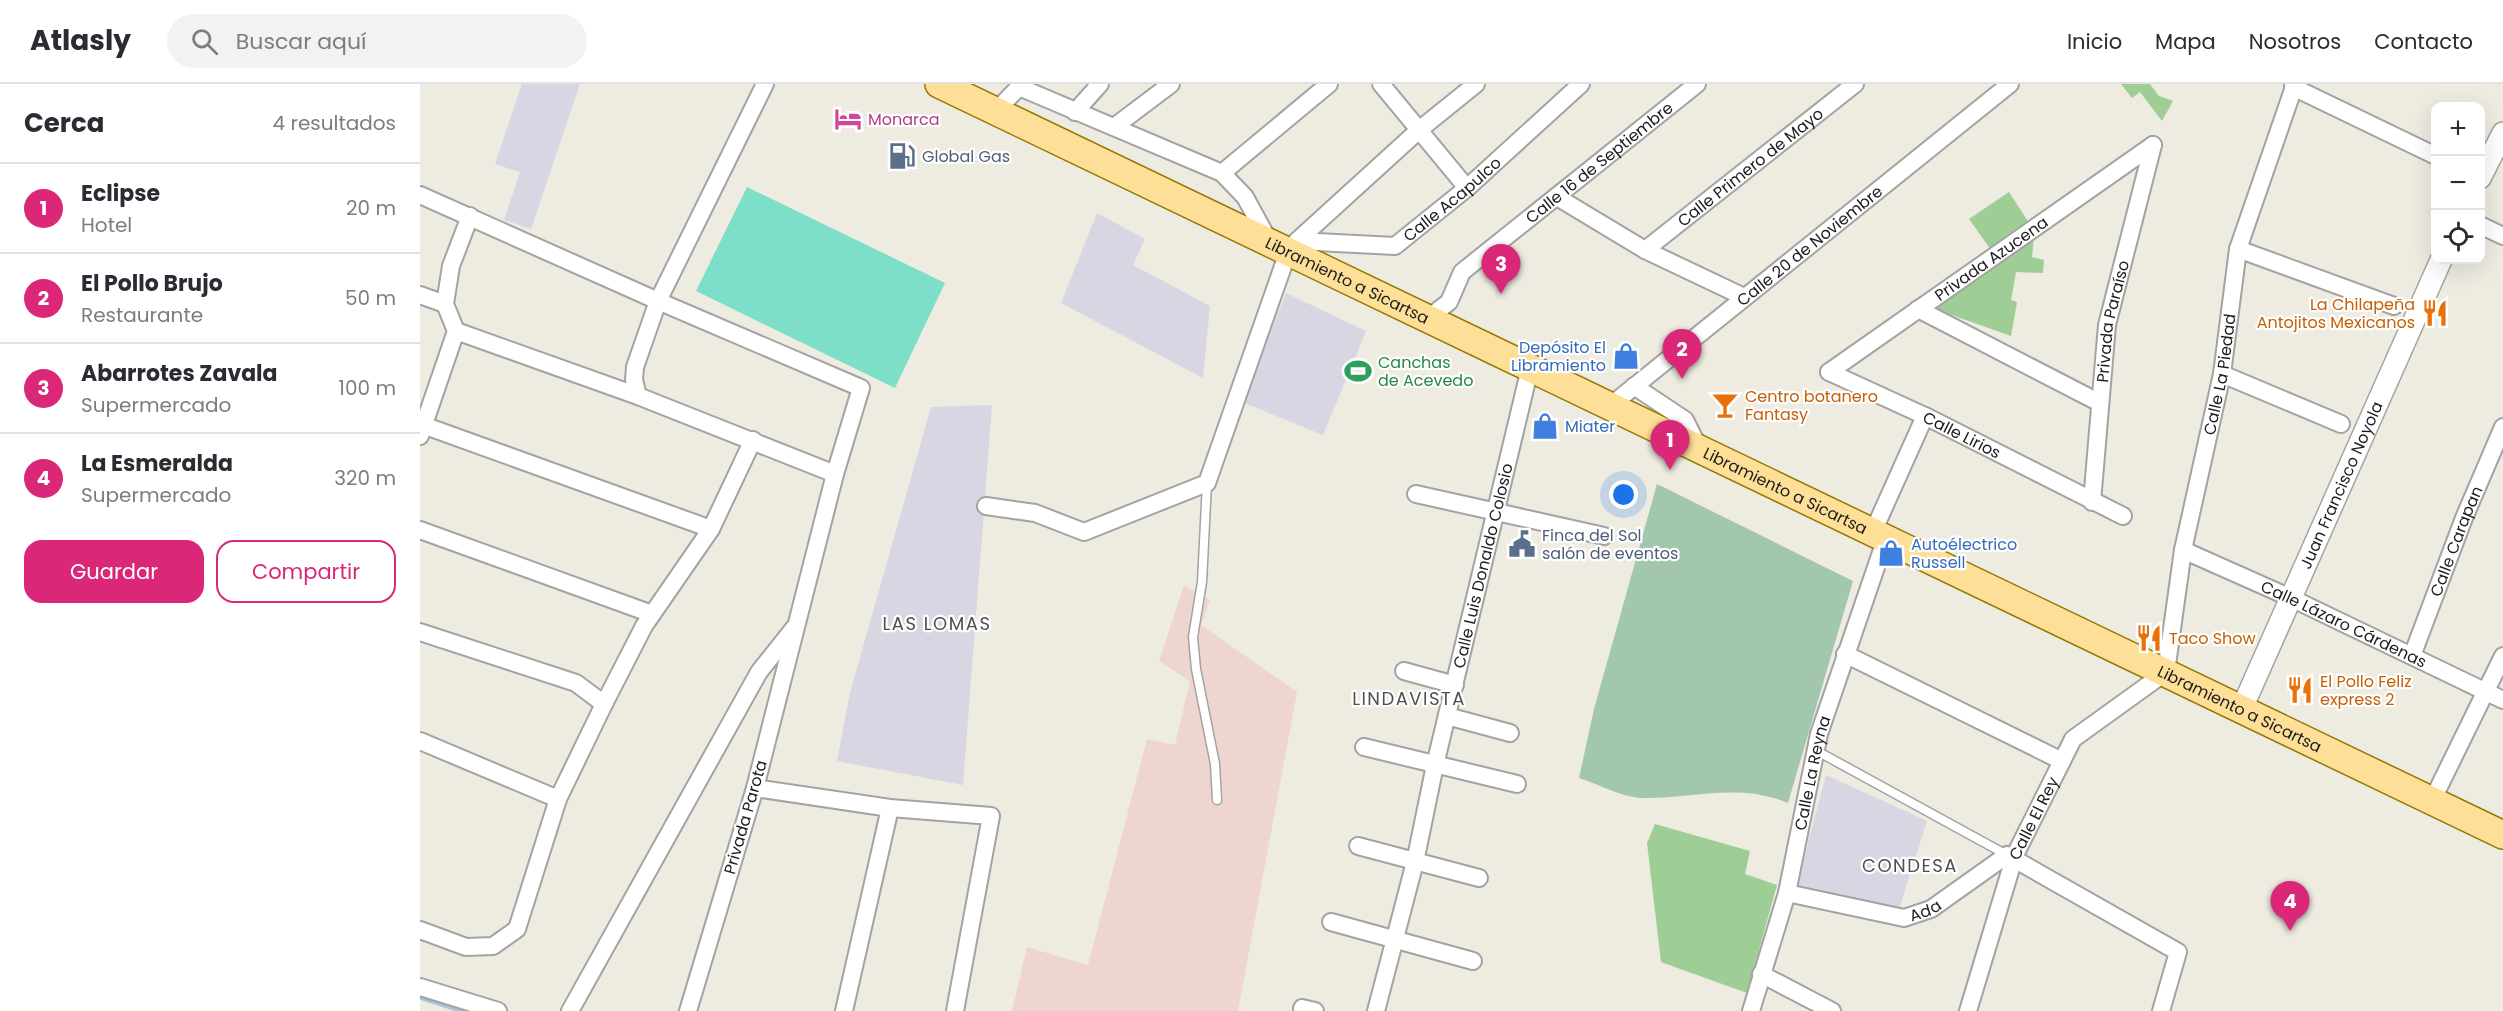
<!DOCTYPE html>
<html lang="es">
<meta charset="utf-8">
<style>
:root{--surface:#fff;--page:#f2f2f3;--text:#2b2b33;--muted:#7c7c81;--line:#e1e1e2;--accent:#db2777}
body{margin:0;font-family:Poppins,sans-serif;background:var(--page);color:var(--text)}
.controls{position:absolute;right:18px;top:18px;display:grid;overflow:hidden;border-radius:12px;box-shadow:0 6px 24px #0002}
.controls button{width:54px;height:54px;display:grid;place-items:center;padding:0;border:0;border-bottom:2px solid var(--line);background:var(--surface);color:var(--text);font:30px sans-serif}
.you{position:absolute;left:1204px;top:411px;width:21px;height:21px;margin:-15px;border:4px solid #fff;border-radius:50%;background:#1a73e8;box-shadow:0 0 0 9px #1a73e833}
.badge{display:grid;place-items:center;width:39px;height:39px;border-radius:50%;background:var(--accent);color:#fff;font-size:20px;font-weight:700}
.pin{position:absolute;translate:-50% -50px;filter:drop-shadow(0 2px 3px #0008)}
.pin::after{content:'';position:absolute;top:32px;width:21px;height:18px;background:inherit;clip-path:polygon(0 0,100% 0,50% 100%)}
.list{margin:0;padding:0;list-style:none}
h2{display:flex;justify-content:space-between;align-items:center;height:78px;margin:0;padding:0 24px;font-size:26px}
h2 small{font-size:20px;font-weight:400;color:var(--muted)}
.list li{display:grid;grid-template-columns:39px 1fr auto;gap:18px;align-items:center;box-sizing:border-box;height:90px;padding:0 24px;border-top:2px solid var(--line)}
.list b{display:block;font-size:22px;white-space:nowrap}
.list p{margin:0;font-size:20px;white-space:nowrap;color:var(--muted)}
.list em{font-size:20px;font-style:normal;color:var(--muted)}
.actions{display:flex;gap:12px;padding:18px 24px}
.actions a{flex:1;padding:14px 0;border:2px solid var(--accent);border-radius:18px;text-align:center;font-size:21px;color:var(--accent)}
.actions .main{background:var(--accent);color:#fff}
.icon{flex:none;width:33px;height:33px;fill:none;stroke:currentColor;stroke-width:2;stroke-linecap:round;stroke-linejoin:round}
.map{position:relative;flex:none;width:2083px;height:927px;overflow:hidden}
header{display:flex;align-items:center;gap:36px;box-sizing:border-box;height:84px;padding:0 30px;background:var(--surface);border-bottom:2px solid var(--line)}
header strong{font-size:28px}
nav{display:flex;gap:33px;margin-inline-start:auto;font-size:21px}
.search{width:420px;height:54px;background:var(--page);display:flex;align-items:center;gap:15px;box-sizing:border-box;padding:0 21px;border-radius:33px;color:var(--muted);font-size:22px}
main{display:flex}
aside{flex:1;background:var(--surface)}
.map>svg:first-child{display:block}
.commercial{fill:#efd5d0}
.forest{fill:#9ece95}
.cemetery{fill:#a2c7ad}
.pitch{fill:#7ddfc7}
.plaza{fill:#d8d6e3}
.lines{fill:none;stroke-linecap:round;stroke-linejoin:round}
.stream{stroke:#a0c7dd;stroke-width:5}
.service-casing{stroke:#a3a3a3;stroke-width:11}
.minor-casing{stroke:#a3a3a3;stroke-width:20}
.tertiary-casing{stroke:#a3a3a3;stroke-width:24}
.primary-casing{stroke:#947800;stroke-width:30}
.service{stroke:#fff;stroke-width:8}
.minor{stroke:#fff;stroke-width:16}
.tertiary{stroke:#fff;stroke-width:21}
.primary{stroke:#fddf97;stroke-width:27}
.labels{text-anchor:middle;stroke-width:4.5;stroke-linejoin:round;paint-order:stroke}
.hotel-label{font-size:16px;fill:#b23c85;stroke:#fff;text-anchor:start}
.service-label{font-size:16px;fill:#4e5e75;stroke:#fff;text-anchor:start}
.street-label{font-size:16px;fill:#1c1c1c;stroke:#fff}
.food-label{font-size:16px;fill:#c56008;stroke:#fff;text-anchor:start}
.shop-label{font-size:16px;fill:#366cbe;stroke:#fff;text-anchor:start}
.leisure-label{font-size:16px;fill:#27864d;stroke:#fff;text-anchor:start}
.neighbourhood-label{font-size:18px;letter-spacing:1.5px;fill:#4f4f4f;stroke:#fff}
</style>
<header>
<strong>Atlasly</strong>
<div class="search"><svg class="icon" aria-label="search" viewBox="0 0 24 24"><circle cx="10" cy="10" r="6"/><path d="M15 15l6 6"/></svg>Buscar aquí</div>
<nav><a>Inicio</a><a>Mapa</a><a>Nosotros</a><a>Contacto</a></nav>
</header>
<main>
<aside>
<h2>Cerca<small>4 resultados</small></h2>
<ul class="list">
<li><span class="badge">1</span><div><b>Eclipse</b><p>Hotel</p></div><em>20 m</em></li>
<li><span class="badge">2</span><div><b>El Pollo Brujo</b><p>Restaurante</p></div><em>50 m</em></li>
<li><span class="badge">3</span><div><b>Abarrotes Zavala</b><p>Supermercado</p></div><em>100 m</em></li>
<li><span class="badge">4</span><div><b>La Esmeralda</b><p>Supermercado</p></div><em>320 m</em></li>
</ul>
<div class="actions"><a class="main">Guardar</a><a>Compartir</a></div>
</aside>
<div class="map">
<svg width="2083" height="927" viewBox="0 0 2083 927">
<rect width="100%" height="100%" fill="#eeebe1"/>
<polygon class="commercial" points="764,501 790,516 781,541 877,608 818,927 592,927 607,863 668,881 727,655 755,661 770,597 739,577"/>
<g class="forest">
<polygon points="1701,0 1730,0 1739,12 1753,17 1742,37 1720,8 1712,14"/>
<polygon points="1589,108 1609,139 1571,166 1549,135"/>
<polygon points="1614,152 1612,173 1624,176 1623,189 1596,188 1591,216 1597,218 1591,252 1515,225"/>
<polygon points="1235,740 1330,767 1325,790 1357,801 1327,909 1241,878 1227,759"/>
</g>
<path class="cemetery" d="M1237,400L1433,497L1368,719C1318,698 1273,715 1221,714C1202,713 1178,700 1159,694L1174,625Z"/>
<polygon class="pitch" points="327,103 525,199 475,304 276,207"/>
<g class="plaza">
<polygon points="102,0 160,0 111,145 84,136 100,88 75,80"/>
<polygon points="677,129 725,155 713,181 790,222 783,294 641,219"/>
<polygon points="866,209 946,247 903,351 822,318"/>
<polygon points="572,321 543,701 417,677 430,609 511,323"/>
<polygon points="1406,691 1507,737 1479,825 1376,805"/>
</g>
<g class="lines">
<polyline class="stream" points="0,913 43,927"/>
<defs>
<g id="service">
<polyline points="787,399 782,498 773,553 776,585 795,680 797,716"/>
<polyline points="1397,667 1587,771"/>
</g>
<g id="minor">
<polyline points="961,0 1047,104"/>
<polyline points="1873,3 2016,72"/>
<polyline points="576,27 599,3 802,89 825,113 849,157"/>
<polyline points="655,28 680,0"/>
<polyline points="694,43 751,0"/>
<polyline points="802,89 909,0"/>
<polyline points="0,111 238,217 441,304 415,390 335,704 268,927"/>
<polyline points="1137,113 1225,166 1324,213"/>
<polyline points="2060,141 2083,152"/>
<path id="s1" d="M877,157L975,162L1047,104L1161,0"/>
<polyline points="1818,165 1974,222"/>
<path id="s2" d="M1225,166L1435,0"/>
<polyline points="0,211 25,220"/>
<polyline points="1498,225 1680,319"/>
<path id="s3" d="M1007,235L1029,218L1042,188L1277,0"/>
<polyline points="36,247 218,312 415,390"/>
<path id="s4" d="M1409,288L1733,61"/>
<path id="s5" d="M1409,288L1505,332L1703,432"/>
<polyline points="1802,290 1921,340"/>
<polyline points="1214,302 1265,336 1279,364"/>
<polyline points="218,312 214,296 215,283 238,217 345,0"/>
<path id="s6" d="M1190,322L1590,0"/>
<polyline points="0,340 291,445"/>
<polyline points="0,352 36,247 25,220 31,182 50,132"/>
<polyline points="996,410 1184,452"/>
<path id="s7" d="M1672,418L1687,241L1733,61"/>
<polyline points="566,422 615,429 664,448 787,399 868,168 877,157 999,46 1056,0"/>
<polyline points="0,446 232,530"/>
<polyline points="1453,448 1505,332"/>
<path id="s8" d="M1763,466L1871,514L2083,616"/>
<polyline points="0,548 156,599 184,620"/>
<polyline points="1425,570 1642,677"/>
<path id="s9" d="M1992,572L2044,434L2083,343"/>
<polyline points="984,587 1035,601"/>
<polyline points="1027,632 1090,649"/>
<polyline points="0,657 138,715"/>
<polyline points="944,663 1097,700"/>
<polyline points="335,704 470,724 571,732 535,927"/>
<polyline points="2012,717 2083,572"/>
<polyline points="938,762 1059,794"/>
<path id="s10" d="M1367,809L1484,834L1511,825L1587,771L1758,868L1741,927"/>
<polyline points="911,838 1053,877"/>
<polyline points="0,846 46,863 73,862 97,845 138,715 184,620 224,542 291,445 333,356"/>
<polyline points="1341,890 1412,927"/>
<polyline points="0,903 78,927"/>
<polyline points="882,924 895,927"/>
<polyline points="150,927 339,588 374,544"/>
<polyline points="424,927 470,724"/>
<path id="s11" d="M956,927L995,778L1015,681L1110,284"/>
<path id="s12" d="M1331,927L1367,809L1399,650L1466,454"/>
<path id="s13" d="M1548,927L1595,771L1653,655L1746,588L1763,466L1802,290L1818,165L1875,0"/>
</g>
<g id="tertiary">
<polyline points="2060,94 2083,49"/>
<path id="s14" d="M1822,624L2021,176"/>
</g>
<g id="primary">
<path id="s15" d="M519,0L2083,751"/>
</g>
</defs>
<use href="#service" class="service-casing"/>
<use href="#minor" class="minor-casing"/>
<use href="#tertiary" class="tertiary-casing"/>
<use href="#primary" class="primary-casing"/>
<use href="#service" class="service"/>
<use href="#minor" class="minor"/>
<use href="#tertiary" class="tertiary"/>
<use href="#primary" class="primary"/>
</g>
<defs>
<symbol id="hotel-bare" viewBox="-9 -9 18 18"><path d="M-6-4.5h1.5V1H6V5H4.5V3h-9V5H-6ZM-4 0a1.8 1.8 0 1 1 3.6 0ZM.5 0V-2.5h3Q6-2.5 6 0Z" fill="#d1479c" stroke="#fff" stroke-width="2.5" paint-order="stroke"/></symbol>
<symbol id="fuel-bare" viewBox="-9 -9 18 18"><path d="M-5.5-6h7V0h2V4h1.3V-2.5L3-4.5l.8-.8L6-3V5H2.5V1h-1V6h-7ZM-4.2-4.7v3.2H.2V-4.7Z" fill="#5c6f8a" stroke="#fff" stroke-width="2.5" paint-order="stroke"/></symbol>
<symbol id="restaurant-bare" viewBox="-9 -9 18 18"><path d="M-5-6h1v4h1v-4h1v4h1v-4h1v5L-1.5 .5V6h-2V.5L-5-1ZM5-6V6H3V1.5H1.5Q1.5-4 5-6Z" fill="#e8710a" stroke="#fff" stroke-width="2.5" paint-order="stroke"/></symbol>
<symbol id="shop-bare" viewBox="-9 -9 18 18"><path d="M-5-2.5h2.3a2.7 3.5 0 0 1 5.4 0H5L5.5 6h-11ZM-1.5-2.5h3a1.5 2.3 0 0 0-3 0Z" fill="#3f7fe0" stroke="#fff" stroke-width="2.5" paint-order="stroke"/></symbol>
<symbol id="stadium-bare" viewBox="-9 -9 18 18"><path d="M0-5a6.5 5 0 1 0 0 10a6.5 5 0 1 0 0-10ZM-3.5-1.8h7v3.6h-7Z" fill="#2e9e5b" stroke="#fff" stroke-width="2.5" paint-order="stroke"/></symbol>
<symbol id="bar-bare" viewBox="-9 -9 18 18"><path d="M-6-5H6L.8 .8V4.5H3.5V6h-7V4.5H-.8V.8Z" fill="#e8710a" stroke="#fff" stroke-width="2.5" paint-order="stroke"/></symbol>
<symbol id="civic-bare" viewBox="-9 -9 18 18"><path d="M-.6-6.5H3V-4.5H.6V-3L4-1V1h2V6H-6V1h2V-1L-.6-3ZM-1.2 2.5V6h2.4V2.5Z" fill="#5c6f8a" stroke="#fff" stroke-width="2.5" paint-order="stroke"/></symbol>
</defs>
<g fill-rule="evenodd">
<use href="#hotel-bare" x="409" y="16" width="38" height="38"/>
<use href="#fuel-bare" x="463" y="53" width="38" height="38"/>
<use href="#restaurant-bare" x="1996" y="210" width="38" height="38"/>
<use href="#shop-bare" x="1187" y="253" width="38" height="38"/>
<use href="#stadium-bare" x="919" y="268" width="38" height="38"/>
<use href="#bar-bare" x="1286" y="302" width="38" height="38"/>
<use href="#shop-bare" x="1106" y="323" width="38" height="38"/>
<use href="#civic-bare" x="1083" y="441" width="38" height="38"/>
<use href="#shop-bare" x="1452" y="450" width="38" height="38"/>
<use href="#restaurant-bare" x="1710" y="535" width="38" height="38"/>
<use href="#restaurant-bare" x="1861" y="587" width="38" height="38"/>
</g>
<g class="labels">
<g class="hotel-label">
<text x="448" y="41">Monarca</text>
</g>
<g class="service-label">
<text x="502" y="78">Global Gas</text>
<text x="1122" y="457">Finca del Sol<tspan x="1122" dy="18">salón de eventos</tspan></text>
</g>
<g class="street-label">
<text dy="6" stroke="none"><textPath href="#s3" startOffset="236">Calle 16 de Septiembre</textPath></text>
<text dy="6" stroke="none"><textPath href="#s2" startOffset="134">Calle Primero de Mayo</textPath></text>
<text dy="6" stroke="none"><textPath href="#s1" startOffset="172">Calle Acapulco</textPath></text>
<text dy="6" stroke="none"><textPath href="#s6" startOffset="256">Calle 20 de Noviembre</textPath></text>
<text dy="6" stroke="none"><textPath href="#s4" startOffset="198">Privada Azucena</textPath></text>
<text dy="6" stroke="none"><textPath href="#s15" startOffset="453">Libramiento a Sicartsa</textPath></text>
<text dy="6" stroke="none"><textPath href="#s7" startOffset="182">Privada Paraíso</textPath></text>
<text dy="6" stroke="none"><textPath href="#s13" startOffset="710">Calle La Piedad</textPath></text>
<text dy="6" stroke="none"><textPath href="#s5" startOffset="147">Calle Lirios</textPath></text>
<text dy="6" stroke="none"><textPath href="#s14" startOffset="244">Juan Francisco Noyola</textPath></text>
<text dy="6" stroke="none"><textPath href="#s15" startOffset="939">Libramiento a Sicartsa</textPath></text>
<text dy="6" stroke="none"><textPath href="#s9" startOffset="123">Calle Carapan</textPath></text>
<text dy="6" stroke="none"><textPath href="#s11" startOffset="458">Calle Luis Donaldo Colosio</textPath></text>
<text dy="6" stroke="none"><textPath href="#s8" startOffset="177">Calle Lázaro Cárdenas</textPath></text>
<text dy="6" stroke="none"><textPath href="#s15" startOffset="1443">Libramiento a Sicartsa</textPath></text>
<text dy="6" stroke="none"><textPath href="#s12" startOffset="246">Calle La Reyna</textPath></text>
<text transform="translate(325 733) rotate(-74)" y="6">Privada Parota</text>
<text dy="6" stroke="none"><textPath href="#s13" startOffset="204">Calle El Rey</textPath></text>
<text dy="6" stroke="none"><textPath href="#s10" startOffset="142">Ada</textPath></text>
</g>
<g class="food-label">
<text x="1995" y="226" text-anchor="end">La Chilapeña<tspan x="1995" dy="18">Antojitos Mexicanos</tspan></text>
<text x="1325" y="318">Centro botanero<tspan x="1325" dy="18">Fantasy</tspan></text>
<text x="1749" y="560">Taco Show</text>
<text x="1900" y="603">El Pollo Feliz<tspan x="1900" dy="18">express 2</tspan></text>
</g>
<g class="shop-label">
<text x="1186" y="269" text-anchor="end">Depósito El<tspan x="1186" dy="18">Libramiento</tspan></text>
<text x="1145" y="348">Miater</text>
<text x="1491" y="466">Autoélectrico<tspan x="1491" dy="18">Russell</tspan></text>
</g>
<g class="leisure-label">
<text x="958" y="284">Canchas<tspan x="958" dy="18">de Acevedo</tspan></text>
</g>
<g class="neighbourhood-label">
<text x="517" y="546">LAS LOMAS</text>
<text x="989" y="621">LINDAVISTA</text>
<text x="1490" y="788">CONDESA</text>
</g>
</g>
</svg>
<div class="controls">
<button>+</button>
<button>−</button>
<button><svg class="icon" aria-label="locate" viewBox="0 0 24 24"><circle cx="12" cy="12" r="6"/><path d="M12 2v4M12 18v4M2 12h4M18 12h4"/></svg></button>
</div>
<div class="you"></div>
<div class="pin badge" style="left:1250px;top:386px">1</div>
<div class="pin badge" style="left:1262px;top:295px">2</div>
<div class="pin badge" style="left:1081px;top:210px">3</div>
<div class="pin badge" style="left:1870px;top:847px">4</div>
</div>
</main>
